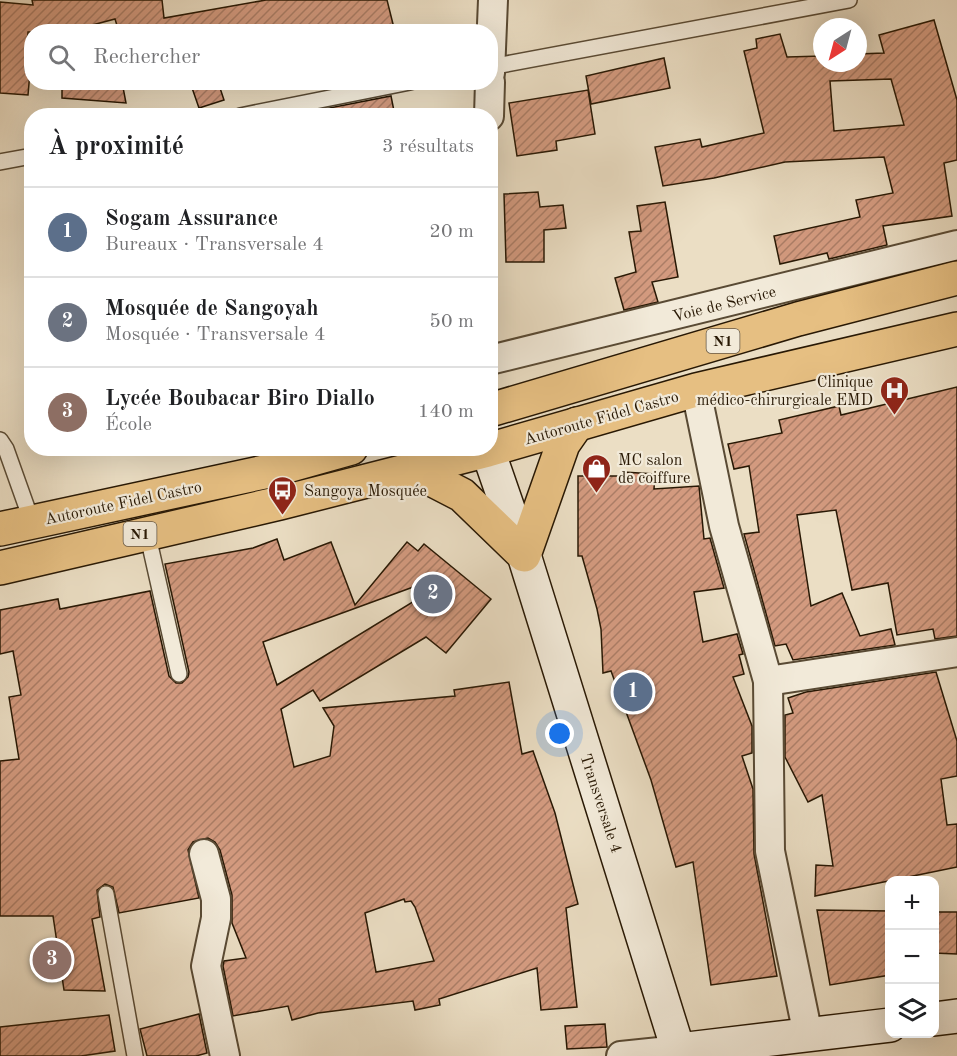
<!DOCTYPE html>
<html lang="fr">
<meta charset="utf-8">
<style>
:root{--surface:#fff;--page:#f6f6f6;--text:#202124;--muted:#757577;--line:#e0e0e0;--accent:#0b8043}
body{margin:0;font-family:"Old Standard TT",serif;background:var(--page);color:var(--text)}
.controls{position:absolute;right:18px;bottom:18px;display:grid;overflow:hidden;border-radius:12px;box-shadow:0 6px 24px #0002}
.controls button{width:54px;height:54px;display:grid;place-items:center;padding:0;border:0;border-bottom:2px solid var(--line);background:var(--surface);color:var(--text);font:30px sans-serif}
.compass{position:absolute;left:813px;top:18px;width:54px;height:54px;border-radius:50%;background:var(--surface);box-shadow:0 6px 24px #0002;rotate:216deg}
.you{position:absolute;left:560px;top:734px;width:21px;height:21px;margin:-15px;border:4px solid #fff;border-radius:50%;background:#1a73e8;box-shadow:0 0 0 9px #1a73e833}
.badge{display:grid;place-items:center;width:39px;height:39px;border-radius:50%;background:var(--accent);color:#fff;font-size:20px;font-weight:700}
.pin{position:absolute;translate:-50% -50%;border:3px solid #fff;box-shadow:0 2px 6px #0006}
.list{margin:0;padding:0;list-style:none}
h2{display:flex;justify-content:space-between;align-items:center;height:78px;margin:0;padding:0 24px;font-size:26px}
h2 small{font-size:20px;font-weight:400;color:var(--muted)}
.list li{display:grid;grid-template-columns:39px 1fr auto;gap:18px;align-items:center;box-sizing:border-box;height:90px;padding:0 24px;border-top:2px solid var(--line)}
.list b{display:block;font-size:22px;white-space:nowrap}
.list p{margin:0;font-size:20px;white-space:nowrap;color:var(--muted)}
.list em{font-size:20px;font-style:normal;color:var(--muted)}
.icon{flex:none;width:33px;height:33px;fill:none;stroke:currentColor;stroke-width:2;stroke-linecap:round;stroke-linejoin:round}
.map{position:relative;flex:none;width:957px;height:1056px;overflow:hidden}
.search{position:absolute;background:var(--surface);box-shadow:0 6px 24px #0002;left:24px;top:24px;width:474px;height:66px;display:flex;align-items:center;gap:15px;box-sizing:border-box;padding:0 21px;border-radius:24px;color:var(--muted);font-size:22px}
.panel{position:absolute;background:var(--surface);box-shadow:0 6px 24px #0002;left:24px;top:108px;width:474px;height:348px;border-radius:24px}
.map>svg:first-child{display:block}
.building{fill:url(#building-hatch);stroke:#281804;stroke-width:1.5;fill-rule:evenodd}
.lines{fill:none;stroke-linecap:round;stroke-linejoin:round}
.lane-casing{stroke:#594a34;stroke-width:18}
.street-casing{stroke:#594a34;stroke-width:32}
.secondary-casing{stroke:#281804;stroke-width:36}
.highway-casing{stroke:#281804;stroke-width:36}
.lane{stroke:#f2ead9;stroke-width:15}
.street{stroke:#f2ead9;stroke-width:28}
.secondary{stroke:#f2ead9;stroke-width:33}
.highway{stroke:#e6bf82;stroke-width:33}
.labels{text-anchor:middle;stroke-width:4.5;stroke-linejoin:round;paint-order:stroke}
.shield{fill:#f2ead9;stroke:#655744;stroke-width:1.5}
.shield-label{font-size:15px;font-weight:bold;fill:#281804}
.street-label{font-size:16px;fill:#281804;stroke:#f2ead9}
.poi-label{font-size:16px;fill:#281804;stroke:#f2ead9;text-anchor:start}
</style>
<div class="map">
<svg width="957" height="1056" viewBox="0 0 957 1056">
<defs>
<pattern id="building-hatch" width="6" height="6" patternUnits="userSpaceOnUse" patternTransform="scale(1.5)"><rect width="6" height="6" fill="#d39a7f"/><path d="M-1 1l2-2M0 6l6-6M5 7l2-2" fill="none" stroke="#ab7d66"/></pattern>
</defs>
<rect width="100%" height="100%" fill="#ebdec4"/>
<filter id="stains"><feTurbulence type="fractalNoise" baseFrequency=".00333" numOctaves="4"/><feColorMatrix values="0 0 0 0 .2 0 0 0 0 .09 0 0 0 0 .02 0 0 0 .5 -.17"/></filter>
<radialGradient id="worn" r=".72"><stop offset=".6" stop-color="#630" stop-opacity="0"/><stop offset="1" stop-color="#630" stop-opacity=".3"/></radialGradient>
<g class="building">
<polygon points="32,0 162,0 164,18 266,0 387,0 395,32 119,32 115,19 66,32 28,32 25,71 30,72 28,95 0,93 0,2 33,5"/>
<path d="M934,20L957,100V160L944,163L952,216L883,226L887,245L829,259L827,253L780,264L774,236L860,217L856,200L893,193L884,157L785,162L714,178L663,186L655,147L700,139L702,147L764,133L744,51L757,48L756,39L780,34L787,57L822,56V63H858V54L884,53L879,35ZM891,79L904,125L834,131L830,81Z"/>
<polygon points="664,58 670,88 591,104 586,76"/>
<polygon points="62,82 122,82 126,103 62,98"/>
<polygon points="190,82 218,82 224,100 199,108"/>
<polygon points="588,90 595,134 556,141 557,150 517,156 509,103"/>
<polygon points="391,96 395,116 319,116 319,110"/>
<polygon points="538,192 540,207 563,205 566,228 544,230 544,262 506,262 504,194"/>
<polygon points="665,202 678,277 652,282 658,302 624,310 615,278 636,272 629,232 641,231 637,206"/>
<polygon points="957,387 957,636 935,639 933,629 897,635 888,583 852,590 836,510 797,515 811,606 842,593 860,636 891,629 895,645 793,660 786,644 775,646 744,534 759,532 749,466 734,469 728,444 782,433 779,420 839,406 841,415"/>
<polygon points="623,472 655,474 654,489 699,486 704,539 710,538 724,588 694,592 703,642 737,634 743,654 739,655 744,674 733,677 752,726 752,753 742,756 753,789 754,854 777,976 711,985 693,862 676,867 651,780 611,671 603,673 601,629 597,609 582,556 578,556 578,476 623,476"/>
<path d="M277,539L284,560L331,542L355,605L407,542L418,551L424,544L491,599L446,653L426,637L320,701L313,690L281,709L294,767L330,756L334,726L323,708L455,696L454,690L509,682L522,754L533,751L555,813L578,904L566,908L577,1007L541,1010L537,968L439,999L440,1005L415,1010L413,1001L318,1013L292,1020L288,1006L233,1016L223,966L224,961L246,958L232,923V895L220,850L215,842L208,838L193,842L188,850L199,898L119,913L113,887L105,884L97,890L100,917L92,919L105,991L64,990L53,916H0V761L19,759L9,697L21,695L13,651L0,654V610L58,599L60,609L150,591L169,676L176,683H182L188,677L189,672L165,564L253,548ZM416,586L421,597L277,685L263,642ZM404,899L405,902L411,901L415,907L434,961L376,972L365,913Z"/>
<polygon points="936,672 957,741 957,776 941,779 947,825 957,824 957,867 815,896 816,865 833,866 822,795 808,802 785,757 785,715 793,713 788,698 806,692"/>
<polygon points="817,910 890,911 890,975 830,985"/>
<polygon points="934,912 957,912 957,954 934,953"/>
<polygon points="199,1014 207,1053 196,1056 147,1056 140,1029"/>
<polygon points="109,1015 115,1051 81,1056 0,1056 0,1027"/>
<polygon points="605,1024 607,1047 567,1049 565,1026"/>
</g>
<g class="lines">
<defs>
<g id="lane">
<polyline points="490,67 849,0"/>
<polyline points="240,116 410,82"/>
<polyline points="0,162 32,156"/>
<polyline points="0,440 6,449 32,522"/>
<polyline points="147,532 179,674"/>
<polyline points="106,894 135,1056"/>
</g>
<g id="street">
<polyline points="490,73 493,0"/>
<polyline points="489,116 490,82"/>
<polyline points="490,360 957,245"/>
<polyline points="696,390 724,526 768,681 957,652"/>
<polyline points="768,681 770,851 808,1035"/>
<polyline points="204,854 216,899 216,918 206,966 225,1056"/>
<polyline points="621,1056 679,1050"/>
</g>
<g id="secondary">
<polyline points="487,448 524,555 680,1056"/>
<polyline points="934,1019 957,1016"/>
<polyline points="679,1050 890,1025"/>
</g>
<g id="highway">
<polyline points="490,410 798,319 957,278"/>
<polyline points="400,473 433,480 462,495 524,555 563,444 577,424"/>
<polyline points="0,529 269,471 351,448"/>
<polyline points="0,568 280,503 488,450 696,390 957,329"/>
</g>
</defs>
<use href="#lane" class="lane-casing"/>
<use href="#street" class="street-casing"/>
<use href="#secondary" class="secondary-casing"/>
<use href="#highway" class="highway-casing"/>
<use href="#lane" class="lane"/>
<use href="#street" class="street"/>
<use href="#secondary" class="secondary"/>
<use href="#highway" class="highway"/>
</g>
<defs>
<symbol id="hospital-pin" viewBox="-11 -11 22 30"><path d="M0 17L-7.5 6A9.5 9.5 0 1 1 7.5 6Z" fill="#8f2418" stroke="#f2ead9"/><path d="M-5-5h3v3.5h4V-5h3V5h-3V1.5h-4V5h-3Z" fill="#fff"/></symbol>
<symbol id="shop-pin" viewBox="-11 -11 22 30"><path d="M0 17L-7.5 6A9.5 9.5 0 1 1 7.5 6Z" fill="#8f2418" stroke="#f2ead9"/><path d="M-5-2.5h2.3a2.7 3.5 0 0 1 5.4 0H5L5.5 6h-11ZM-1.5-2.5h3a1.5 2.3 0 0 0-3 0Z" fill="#fff"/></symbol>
<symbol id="bus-pin" viewBox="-11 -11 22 30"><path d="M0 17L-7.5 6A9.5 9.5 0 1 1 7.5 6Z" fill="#8f2418" stroke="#f2ead9"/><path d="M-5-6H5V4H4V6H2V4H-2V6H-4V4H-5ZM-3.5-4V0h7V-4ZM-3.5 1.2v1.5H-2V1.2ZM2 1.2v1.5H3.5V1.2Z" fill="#fff"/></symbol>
</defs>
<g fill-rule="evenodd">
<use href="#hospital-pin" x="878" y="374" width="33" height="45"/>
<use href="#shop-pin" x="580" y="452" width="33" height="45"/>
<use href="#bus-pin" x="266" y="474" width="33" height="45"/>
</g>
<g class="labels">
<g class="shield">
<rect x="706.5" y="329" width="33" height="24" rx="4.5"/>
<rect x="123.5" y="522" width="33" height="24" rx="4.5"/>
</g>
<g class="shield-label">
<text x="723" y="346">N1</text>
<text x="140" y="539">N1</text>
</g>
<g class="street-label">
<text transform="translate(724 303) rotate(-14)" y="6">Voie de Service</text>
<text transform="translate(601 417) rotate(-16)" y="6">Autoroute Fidel Castro</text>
<text transform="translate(123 502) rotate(-12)" y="6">Autoroute Fidel Castro</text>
<text transform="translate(602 803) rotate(72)" y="6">Transversale 4</text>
</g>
<g class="poi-label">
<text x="873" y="387" text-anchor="end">Clinique<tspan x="873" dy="18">médico-chirurgicale EMD</tspan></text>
<text x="618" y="465">MC salon<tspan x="618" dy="18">de coiffure</tspan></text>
<text x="304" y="496">Sangoya Mosquée</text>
</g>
</g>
<rect width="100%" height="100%" filter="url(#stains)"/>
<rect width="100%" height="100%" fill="url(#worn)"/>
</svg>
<div class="controls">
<button>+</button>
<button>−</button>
<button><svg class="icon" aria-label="layers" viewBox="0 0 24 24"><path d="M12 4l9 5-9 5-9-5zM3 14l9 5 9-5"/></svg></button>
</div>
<svg class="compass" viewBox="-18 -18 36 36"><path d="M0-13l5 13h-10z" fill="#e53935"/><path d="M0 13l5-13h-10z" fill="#757577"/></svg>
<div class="you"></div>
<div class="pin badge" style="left:633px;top:692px;background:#5c6f8a">1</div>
<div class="pin badge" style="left:433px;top:594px;background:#6b7280">2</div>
<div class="pin badge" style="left:52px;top:960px;background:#8d6e63">3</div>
<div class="search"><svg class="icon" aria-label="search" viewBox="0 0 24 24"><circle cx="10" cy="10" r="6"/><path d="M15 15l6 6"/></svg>Rechercher</div>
<section class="panel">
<h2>À proximité<small>3 résultats</small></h2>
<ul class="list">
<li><span class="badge" style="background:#5c6f8a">1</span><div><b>Sogam Assurance</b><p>Bureaux · Transversale 4</p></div><em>20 m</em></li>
<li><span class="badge" style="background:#6b7280">2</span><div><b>Mosquée de Sangoyah</b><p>Mosquée · Transversale 4</p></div><em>50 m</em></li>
<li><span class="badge" style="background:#8d6e63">3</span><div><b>Lycée Boubacar Biro Diallo</b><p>École</p></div><em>140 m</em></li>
</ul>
</section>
</div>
